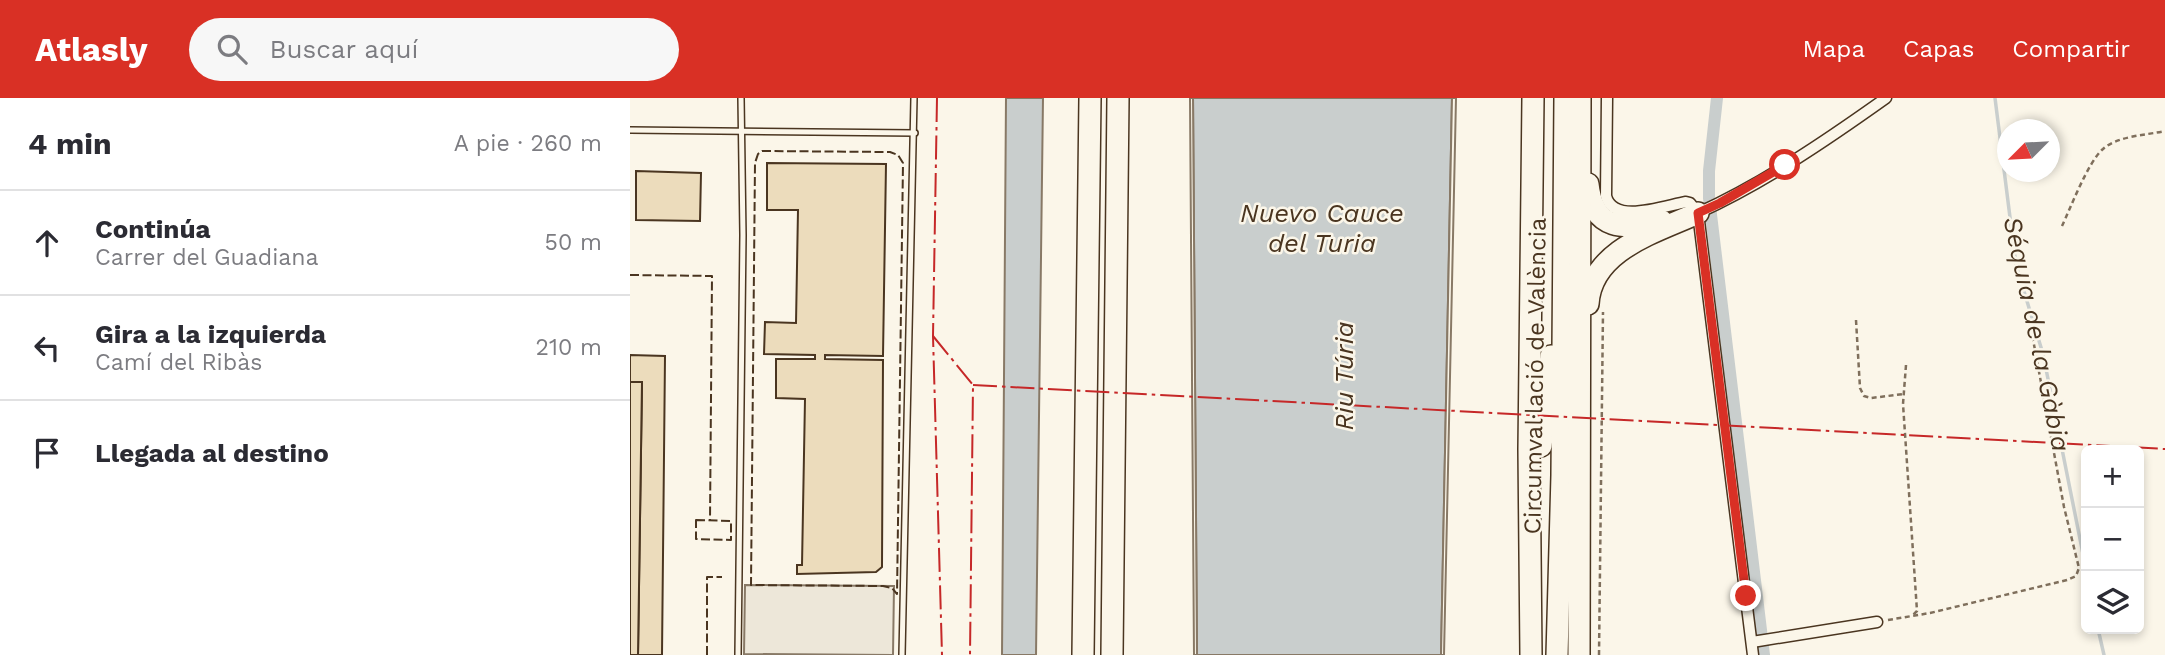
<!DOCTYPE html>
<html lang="es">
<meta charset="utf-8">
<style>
:root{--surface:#fff;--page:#f7f7f7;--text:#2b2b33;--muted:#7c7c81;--line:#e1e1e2;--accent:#d93025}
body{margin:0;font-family:"Work Sans",sans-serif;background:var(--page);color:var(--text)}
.controls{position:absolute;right:21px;bottom:21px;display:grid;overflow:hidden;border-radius:10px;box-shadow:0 4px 10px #0003}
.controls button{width:63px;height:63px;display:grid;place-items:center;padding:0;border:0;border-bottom:2px solid var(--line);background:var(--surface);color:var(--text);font:35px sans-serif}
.compass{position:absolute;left:1367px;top:21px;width:63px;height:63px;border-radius:50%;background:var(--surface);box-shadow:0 4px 10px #0003;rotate:246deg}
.stop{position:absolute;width:21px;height:21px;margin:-16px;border:5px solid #d93025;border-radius:50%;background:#fff}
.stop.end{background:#d93025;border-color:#fff;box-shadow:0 2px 7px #0008}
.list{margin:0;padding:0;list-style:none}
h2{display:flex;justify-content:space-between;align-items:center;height:91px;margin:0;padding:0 28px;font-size:30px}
h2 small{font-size:23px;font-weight:400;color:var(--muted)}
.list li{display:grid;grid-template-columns:46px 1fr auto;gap:21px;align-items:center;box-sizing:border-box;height:105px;padding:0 28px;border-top:2px solid var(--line)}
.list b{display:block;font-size:26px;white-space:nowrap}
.list p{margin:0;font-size:23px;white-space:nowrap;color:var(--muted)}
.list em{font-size:23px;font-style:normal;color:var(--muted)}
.icon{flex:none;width:38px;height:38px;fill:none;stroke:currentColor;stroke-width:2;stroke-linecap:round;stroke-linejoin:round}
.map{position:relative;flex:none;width:1535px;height:557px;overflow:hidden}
header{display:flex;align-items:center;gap:42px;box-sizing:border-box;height:98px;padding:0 35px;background:var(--accent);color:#fff}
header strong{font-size:33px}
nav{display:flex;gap:38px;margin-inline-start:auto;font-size:24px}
.search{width:490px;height:63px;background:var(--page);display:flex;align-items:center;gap:18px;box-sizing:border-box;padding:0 24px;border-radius:38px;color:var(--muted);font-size:26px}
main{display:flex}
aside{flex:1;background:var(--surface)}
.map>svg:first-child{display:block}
.parking{fill:#ede7d9;stroke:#887966;stroke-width:2}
.water{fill:#c9cecd;stroke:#887966;stroke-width:2}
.pier{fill:#fbf6e9;stroke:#887966;stroke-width:2}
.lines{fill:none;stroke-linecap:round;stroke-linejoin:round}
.stream{stroke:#c9cecd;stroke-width:3.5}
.canal{stroke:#c9cecd;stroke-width:12}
.building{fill:#ecdcbc;stroke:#4a3520;stroke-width:2}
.lane-casing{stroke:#4a3520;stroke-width:8}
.street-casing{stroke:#4a3520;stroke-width:13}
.highway-casing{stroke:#4a3520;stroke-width:24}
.path{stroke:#7f6f5c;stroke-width:2.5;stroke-dasharray:5 3.5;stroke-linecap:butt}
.lane{stroke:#fbf6e9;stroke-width:5}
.street{stroke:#fbf6e9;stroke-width:10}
.highway{stroke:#fbf6e9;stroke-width:21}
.fence{stroke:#4a3520;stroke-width:2;stroke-dasharray:9 3.5;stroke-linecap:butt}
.power{stroke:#c62828;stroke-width:2;stroke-dasharray:24 5 3.5 5;stroke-linecap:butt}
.route{stroke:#d93025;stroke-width:9}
.labels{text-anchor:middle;stroke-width:5;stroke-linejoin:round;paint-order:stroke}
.street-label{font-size:24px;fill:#4a3520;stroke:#fbf6e9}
.water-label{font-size:26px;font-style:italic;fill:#4a3520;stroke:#fbf6e9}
</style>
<header>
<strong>Atlasly</strong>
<div class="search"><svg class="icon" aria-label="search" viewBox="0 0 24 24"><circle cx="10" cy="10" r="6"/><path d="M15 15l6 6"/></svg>Buscar aquí</div>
<nav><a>Mapa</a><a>Capas</a><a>Compartir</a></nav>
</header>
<main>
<aside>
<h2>4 min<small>A pie · 260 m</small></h2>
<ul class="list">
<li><svg class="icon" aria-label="ahead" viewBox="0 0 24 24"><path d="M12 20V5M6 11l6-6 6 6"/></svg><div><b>Continúa</b><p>Carrer del Guadiana</p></div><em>50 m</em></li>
<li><svg class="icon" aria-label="left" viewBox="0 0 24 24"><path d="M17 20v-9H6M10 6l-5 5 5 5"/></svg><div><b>Gira a la izquierda</b><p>Camí del Ribàs</p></div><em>210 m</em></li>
<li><svg class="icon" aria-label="arrive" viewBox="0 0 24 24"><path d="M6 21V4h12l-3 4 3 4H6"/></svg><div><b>Llegada al destino</b></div></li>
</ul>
</aside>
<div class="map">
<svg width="1535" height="557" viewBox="0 0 1535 557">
<rect width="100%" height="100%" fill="#fbf6e9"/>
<polygon class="parking" points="115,487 264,488 263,557 114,556"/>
<g class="water">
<polygon points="376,0 413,0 406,557 372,557"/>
<polygon points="563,0 822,0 811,557 567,557"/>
</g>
<g class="pier">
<polygon points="560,0 563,0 567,557 564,557"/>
<polygon points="822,0 826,0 814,557 811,557"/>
</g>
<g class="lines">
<g class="stream">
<polyline points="1365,0 1386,167 1413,256 1456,471"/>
<polyline points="1468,531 1474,557"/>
</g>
<polyline class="canal" points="1087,0 1079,73 1079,100 1134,557"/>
</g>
<g class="building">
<polygon points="137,65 256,66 253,258 195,257 195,261 253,262 252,469 246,474 167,476 167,467 172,467 175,301 146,300 146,261 185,261 185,257 134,256 135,224 166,225 168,112 137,112"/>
<polygon points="6,73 71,75 70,123 6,122"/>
<polygon points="0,257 35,258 32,557 8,557 12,284 0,284"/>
<polygon points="0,284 12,284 8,557 0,557"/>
</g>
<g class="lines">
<defs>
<g id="lane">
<polyline points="0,32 285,35"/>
<polyline points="108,557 113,137 111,0"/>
<polyline points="272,557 284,0"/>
</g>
<g id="street">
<path d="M977,0L976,98C983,127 1034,108 1056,104L1060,105L1068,115"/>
<polyline points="1068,115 1123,557"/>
<path d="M1068,115C1134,85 1197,42 1256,0"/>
<polyline points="1122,544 1247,524"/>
</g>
<g id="highway">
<path d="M958,86C963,134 994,131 1032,123"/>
<path d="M958,206C961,152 1026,134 1068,115"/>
<polyline points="911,348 921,258"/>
<polyline points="453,557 460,0"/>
<polyline points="482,557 488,0"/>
<polyline points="901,557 899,351 903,0"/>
<polyline points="927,557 932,377 935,0"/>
<polyline points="949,557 950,0"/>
</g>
</defs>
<use href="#lane" class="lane-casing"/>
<use href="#street" class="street-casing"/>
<use href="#highway" class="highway-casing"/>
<g class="path">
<path d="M1432,128C1441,109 1458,64 1473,51C1487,38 1517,37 1535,33"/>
<polyline points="1226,222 1230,290 1234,298 1241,300 1274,296"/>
<polyline points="1276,267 1273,306 1287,513 1282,518"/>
<polyline points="1258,522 1300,515 1437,482 1446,478 1449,470 1434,409 1400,225"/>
<polyline points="969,557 973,214"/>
</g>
<use href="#lane" class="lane"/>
<use href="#street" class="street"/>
<use href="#highway" class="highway"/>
<g class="fence">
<polygon points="132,53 260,54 268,57 273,65 267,496 262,490 253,488 121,487 125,65 128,56"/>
<polyline points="0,177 82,178 80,422"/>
<polygon points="66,422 101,423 101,442 66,441"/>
<polyline points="77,557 77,479 92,479"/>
</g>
<g class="power">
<polyline points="307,0 303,238 312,557"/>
<polyline points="303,238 343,287 340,557"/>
<polyline points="343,287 1535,351"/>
</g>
</g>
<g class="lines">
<polyline class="route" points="1116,498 1068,115 1090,105 1155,67"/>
</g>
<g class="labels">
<g class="street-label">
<text transform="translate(905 278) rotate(-89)" y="8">Circumval·lació de València</text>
</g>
<g class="water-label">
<text x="692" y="124">Nuevo Cauce<tspan x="692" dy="30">del Turia</tspan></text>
<text transform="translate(1407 236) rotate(78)" y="9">Séquia de la Gàbia</text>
<text transform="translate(714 278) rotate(-90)" y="9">Riu Túria</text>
</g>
</g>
</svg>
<div class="controls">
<button>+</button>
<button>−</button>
<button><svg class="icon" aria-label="layers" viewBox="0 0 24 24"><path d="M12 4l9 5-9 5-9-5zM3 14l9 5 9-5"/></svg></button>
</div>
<svg class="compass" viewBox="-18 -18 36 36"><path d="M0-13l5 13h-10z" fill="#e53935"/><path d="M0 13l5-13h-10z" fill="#7c7c81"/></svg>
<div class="stop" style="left:1155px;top:67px"></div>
<div class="stop end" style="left:1116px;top:498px"></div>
</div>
</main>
